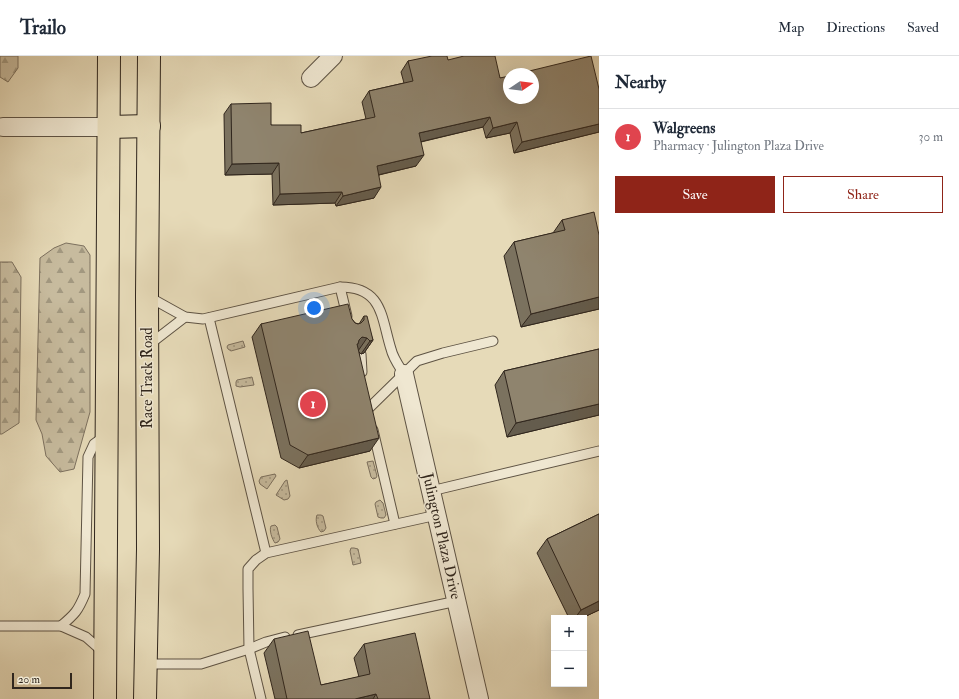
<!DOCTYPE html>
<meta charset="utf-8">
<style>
:root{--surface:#fff;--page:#f2f2f3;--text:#1f2937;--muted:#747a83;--line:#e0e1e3;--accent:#8f2418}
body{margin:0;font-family:"IM FELL Double Pica",serif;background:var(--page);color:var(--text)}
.controls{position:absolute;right:12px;bottom:12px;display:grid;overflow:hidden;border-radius:0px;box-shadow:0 4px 16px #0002}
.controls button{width:36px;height:36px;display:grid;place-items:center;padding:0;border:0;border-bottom:1px solid var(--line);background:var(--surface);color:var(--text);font:20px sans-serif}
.compass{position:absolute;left:503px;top:12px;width:36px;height:36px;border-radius:50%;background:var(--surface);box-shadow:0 4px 16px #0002;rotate:77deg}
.scale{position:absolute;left:12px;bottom:10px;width:60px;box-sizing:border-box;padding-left:4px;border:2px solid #30261d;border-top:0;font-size:11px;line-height:14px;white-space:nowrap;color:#30261d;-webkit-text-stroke:3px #efe7d1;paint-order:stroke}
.you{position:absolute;left:314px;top:252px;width:14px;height:14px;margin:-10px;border:3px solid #fff;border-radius:50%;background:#1a73e8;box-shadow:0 0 0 6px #1a73e833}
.badge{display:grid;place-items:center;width:26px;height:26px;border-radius:50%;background:var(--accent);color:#fff;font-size:13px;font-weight:700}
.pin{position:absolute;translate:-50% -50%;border:2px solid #fff;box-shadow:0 1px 4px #0006}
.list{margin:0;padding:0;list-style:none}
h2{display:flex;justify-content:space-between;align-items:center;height:52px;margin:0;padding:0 16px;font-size:17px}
h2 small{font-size:13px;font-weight:400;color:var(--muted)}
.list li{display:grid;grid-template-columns:26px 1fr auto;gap:12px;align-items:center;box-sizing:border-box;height:56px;padding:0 16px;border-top:1px solid var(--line)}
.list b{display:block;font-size:15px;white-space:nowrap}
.list p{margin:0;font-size:13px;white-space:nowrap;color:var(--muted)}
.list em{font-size:13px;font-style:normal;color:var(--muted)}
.actions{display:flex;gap:8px;padding:12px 16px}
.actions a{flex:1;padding:9px 0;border:1px solid var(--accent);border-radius:0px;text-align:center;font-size:14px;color:var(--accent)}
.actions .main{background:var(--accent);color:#fff}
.map{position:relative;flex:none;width:599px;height:643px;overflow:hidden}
header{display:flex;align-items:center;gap:24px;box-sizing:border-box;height:56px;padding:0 20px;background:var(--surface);border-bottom:1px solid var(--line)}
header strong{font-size:19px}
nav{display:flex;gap:22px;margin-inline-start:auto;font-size:14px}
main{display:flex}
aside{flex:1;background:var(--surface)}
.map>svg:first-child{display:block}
.forest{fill:url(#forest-firs);stroke:#7c705e}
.park{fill:url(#park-dots);stroke:#7c705e}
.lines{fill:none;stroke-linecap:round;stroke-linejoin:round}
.service-casing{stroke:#5e5344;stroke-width:11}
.minor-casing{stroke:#5e5344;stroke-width:20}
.primary-casing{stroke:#30261d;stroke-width:24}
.service{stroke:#efe7d1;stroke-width:9}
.minor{stroke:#efe7d1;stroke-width:18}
.primary{stroke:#e6dab8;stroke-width:22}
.wall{fill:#7b725f;stroke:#30261d}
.shaded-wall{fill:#645c4d;stroke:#30261d}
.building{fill:#8f846e;stroke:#30261d}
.labels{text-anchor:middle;stroke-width:3;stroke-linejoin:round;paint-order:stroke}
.street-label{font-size:15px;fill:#30261d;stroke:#efe7d1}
</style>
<header>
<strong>Trailo</strong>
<nav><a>Map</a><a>Directions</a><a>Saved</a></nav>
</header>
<main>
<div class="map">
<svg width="599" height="643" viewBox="0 0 599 643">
<defs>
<pattern id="forest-firs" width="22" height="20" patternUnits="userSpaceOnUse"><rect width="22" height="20" fill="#c7bb9e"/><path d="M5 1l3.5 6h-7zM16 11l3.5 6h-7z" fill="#a29880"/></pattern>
<pattern id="park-dots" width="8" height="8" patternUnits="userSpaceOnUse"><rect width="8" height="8" fill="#c7bb9e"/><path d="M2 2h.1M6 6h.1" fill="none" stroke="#a29880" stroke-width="1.8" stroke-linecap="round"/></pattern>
</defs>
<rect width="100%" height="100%" fill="#e6dab8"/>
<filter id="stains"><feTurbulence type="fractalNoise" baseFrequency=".005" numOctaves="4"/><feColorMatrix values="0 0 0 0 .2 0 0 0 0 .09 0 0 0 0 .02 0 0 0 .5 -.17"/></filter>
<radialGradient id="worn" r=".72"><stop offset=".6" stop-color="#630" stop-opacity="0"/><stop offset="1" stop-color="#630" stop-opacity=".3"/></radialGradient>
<g class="forest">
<polygon points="0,0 18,0 18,12 8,26 0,21"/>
<polygon points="66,187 84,190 90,199 90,356 74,413 60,416 46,400 42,378 36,364 40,202 54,192"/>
<polygon points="0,206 12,206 21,221 19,367 2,378 0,378"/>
</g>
<g class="park">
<polygon points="243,285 245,291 231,295 228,293 227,291 228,289"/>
<polygon points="252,321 254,329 240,331 236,330 236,326 237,324"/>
<polygon points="373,405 377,420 376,422 373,423 371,421 367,406"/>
<polygon points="275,418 276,420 267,433 260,428 259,425 261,421"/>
<polygon points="287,424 290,440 288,443 284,444 276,439 285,425"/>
<polygon points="380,444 383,447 386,459 384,462 381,462 378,461 375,448 376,446"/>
<path d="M317,459H321L323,460L326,472L324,475L321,476C317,472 315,464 317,459Z"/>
<path d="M275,469L277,471L280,483L278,486L275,487C272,483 269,474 271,470Z"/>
<polygon points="351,492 354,492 358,493 361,507 353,509 350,495"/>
</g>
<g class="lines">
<defs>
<g id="service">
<polyline points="340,231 347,260"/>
<path d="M149,241L185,261L203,263L340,231C383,231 381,261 391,293C393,302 399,310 404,318"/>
<polyline points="209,262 266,497"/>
<polyline points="150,288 185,261"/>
<polyline points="361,298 362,316"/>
<polyline points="368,353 417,305 443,297 493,285"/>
<polyline points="373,374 395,468"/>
<polyline points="431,435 599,395"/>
<polyline points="0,570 61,570 86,581 103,596"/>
<path d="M61,570C75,558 78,555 85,538L88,401L94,388L105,380"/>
<polyline points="298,579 457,545"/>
<polyline points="145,608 201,608 249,593 266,586 285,581"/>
<polyline points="261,643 249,593 248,533 248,513 256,504 266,497 437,459"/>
</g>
<g id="minor">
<polyline points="311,22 333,0"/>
<polyline points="3,71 109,71"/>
<polyline points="404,318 479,643"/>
</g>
<g id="primary">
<polyline points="109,71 149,70"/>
<polyline points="105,643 109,0"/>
<polyline points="145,643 148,493 147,240 149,0"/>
</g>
</defs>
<use href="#service" class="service-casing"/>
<use href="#minor" class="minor-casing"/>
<use href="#primary" class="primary-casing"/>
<use href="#service" class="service"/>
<use href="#minor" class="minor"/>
<use href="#primary" class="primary"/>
</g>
<g class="wall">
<polygon points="448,4 500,22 599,33 599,76 514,97 510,77 486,82 483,71 421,86 416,110 379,119 374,142 336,150 335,147 273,149 272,118 225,119 224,58 231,48 271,69 301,77 366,63 362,46 369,35 404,27 401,16 408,5"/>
<polygon points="562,164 599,179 599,253 521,271 504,200 514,186 553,177"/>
<polygon points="364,260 373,284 364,297 361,298 359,296 370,395 299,412 281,402 252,281 261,268 352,263 355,267 359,268"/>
<polygon points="599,293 599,359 507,381 495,329 504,315"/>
<polygon points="599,458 599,554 582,562 569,562 537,497 547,483"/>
<polygon points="274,583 321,629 359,621 354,602 364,588 430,643 275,643 264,597"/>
</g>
<g class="shaded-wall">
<polygon points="490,61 483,71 411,88 419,77"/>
<polygon points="517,66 510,77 486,82 493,72"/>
<polygon points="599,68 599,76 514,97 522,86"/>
<polygon points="424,99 416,110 369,121 377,110"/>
<polygon points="279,107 272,118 225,119 232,108"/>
<polygon points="381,131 374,142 336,150 343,140"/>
<polygon points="342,136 335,147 273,149 280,138"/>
<polygon points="599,241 599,253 521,271 531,258"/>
<polygon points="362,281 367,282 358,295 349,301 359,284"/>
<polygon points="373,284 364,297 361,298 370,285"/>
<polygon points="599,348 599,359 507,381 516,367"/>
<polygon points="379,382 370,395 299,412 308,399"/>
<polygon points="599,545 599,554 582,562 575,562 581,554"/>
<polygon points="376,638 373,643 355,643"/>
</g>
<g class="building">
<polygon points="432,0 447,0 448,4 464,0 495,0 500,22 509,20 509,42 533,42 533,18 517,18 591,0 599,33 599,68 522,86 517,66 493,72 490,61 419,77 424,99 377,110 381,131 343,140 342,136 280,138 279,107 232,108 231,48 271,47 271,69 301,69 301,77 375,61 369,35 413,25 408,5"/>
<polygon points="594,156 599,179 599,241 531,258 514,186 565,174 562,164"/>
<polygon points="348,248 352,263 355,267 358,268 361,267 364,264 364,260 367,260 373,284 370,285 367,282 362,281 359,284 358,288 357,288 379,382 308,399 290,389 261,268"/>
<polygon points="599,293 599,348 516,367 504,315"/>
<polygon points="599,458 599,545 581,554 547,483"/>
<polygon points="308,575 321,629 370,618 364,588 415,577 430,643 378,643 376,638 355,643 287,643 274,583"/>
</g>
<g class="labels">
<g class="street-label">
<text transform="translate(147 322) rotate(-90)" y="5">Race Track Road</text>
<text transform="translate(442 480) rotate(77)" y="5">Julington Plaza Drive</text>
</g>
</g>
<rect width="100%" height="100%" filter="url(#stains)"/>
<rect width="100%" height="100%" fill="url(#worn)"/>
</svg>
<div class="controls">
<button>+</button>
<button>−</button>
</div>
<svg class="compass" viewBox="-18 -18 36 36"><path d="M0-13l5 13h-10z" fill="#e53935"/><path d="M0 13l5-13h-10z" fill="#747a83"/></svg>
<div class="scale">20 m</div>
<div class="you"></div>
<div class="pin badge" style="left:313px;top:348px;background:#e0444e">1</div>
</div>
<aside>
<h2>Nearby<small></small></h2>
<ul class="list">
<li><span class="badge" style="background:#e0444e">1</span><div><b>Walgreens</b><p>Pharmacy · Julington Plaza Drive</p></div><em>30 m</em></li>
</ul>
<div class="actions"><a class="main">Save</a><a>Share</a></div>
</aside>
</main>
